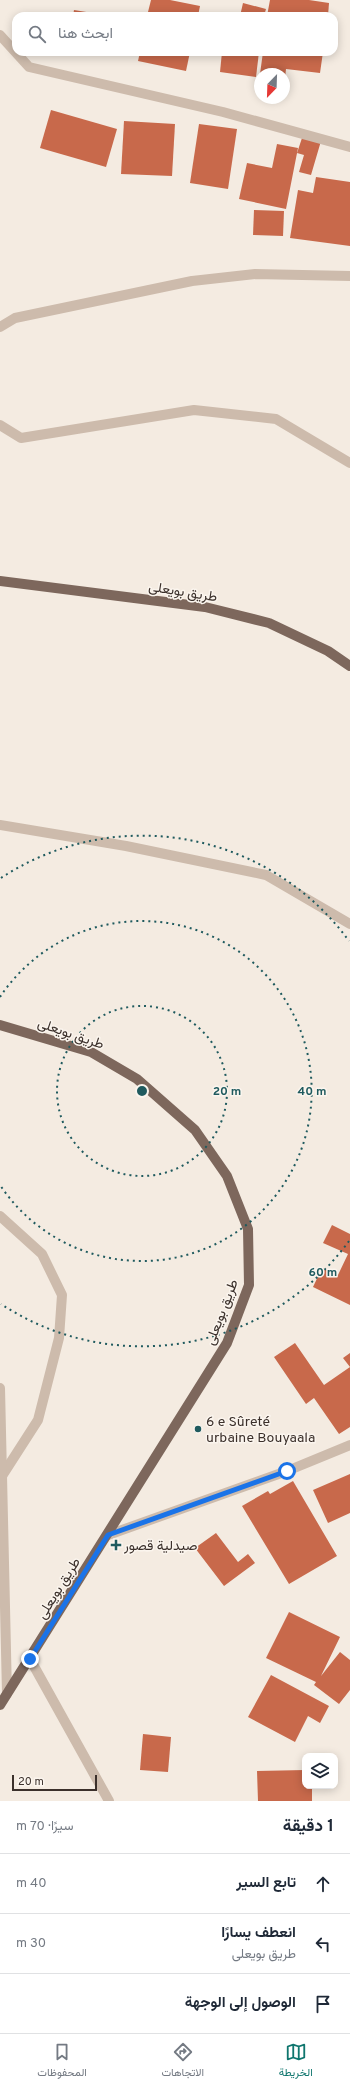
<!DOCTYPE html>
<html lang="ar">
<meta charset="utf-8">
<style>
:root{--surface:#fff;--page:#f6f6f7;--text:#1f2937;--muted:#747a83;--line:#e0e1e3;--accent:#0f766e}
body{margin:0;font-family:Overpass,Vazirmatn,sans-serif;background:var(--page);color:var(--text);direction:rtl}
.controls{position:absolute;right:12px;bottom:12px;display:grid;overflow:hidden;border-radius:8px;box-shadow:0 2px 10px #0003}
.controls button{width:36px;height:36px;display:grid;place-items:center;padding:0;border:0;border-bottom:1px solid var(--line);background:var(--surface);color:var(--text);font:20px sans-serif}
.compass{position:absolute;left:254px;top:68px;width:36px;height:36px;border-radius:50%;background:var(--surface);box-shadow:0 2px 10px #0003;rotate:203deg}
.scale{position:absolute;left:12px;bottom:10px;width:85px;box-sizing:border-box;padding-left:4px;border:2px solid #3b302b;border-top:0;font-size:11px;line-height:14px;white-space:nowrap;color:#3b302b;-webkit-text-stroke:3px #fbf5ee;paint-order:stroke}
.stop{position:absolute;width:12px;height:12px;margin:-9px;border:3px solid #1a73e8;border-radius:50%;background:#fff}
.stop.end{background:#1a73e8;border-color:#fff;box-shadow:0 1px 4px #0008}
.list{margin:0;padding:0;list-style:none}
h2{display:flex;justify-content:space-between;align-items:center;height:52px;margin:0;padding:0 16px;font-size:17px}
h2 small{font-size:13px;font-weight:400;color:var(--muted)}
.list li{display:grid;grid-template-columns:26px 1fr auto;gap:12px;align-items:center;box-sizing:border-box;height:60px;padding:0 16px;border-top:1px solid var(--line)}
.list b{display:block;font-size:15px;white-space:nowrap}
.list p{margin:0;font-size:13px;white-space:nowrap;color:var(--muted)}
.list em{font-size:13px;font-style:normal;color:var(--muted)}
.icon{flex:none;width:22px;height:22px;fill:none;stroke:currentColor;stroke-width:2;stroke-linecap:round;stroke-linejoin:round}
.map{position:relative;flex:none;width:350px;height:1801px;overflow:hidden;direction:ltr}
.search{position:absolute;background:var(--surface);box-shadow:0 2px 10px #0003;left:12px;right:12px;top:12px;height:44px;display:flex;align-items:center;gap:10px;box-sizing:border-box;padding:0 14px;border-radius:12px;color:var(--muted);font-size:15px}
.sheet{height:232px;background:var(--surface)}
nav{display:flex;justify-content:space-around;align-items:center;box-sizing:border-box;height:56px;border-top:1px solid var(--line);background:var(--surface);font-size:11px;color:var(--muted)}
nav a{display:grid;justify-items:center;gap:2px}
nav .on{color:var(--accent)}
.map>svg:first-child{display:block}
.building{fill:#c8694b}
.lines{fill:none;stroke-linecap:round;stroke-linejoin:round}
.minor{stroke:#cdbbac;stroke-width:10}
.major{stroke:#7d675c;stroke-width:10}
.route{stroke:#1a73e8;stroke-width:5}
.ring{fill:none;stroke:#1f5a5e;stroke-width:2;stroke-dasharray:2 4}
.poi-dot{fill:#1f5a5e;stroke:#fbf5ee;stroke-width:1.5}
.labels{text-anchor:middle;stroke-width:3;stroke-linejoin:round;paint-order:stroke}
.street-label{font-size:14px;fill:#3b302b;stroke:#fbf5ee}
.poi-label{font-size:14px;fill:#3b302b;stroke:#fbf5ee;text-anchor:start}
.centre{fill:#1f5a5e;stroke:#fbf5ee;stroke-width:2}
.ring-label{font-size:12px;text-anchor:middle;font-weight:bold;fill:#1f5a5e;stroke:#fbf5ee;stroke-width:3;stroke-linejoin:round;paint-order:stroke}
</style>
<div class="map">
<svg width="350" height="1801" viewBox="0 0 350 1801">
<rect width="100%" height="100%" fill="#f4ebe1"/>
<g class="building">
<polygon points="151,0 170,0 200,6 198,16 147,16"/>
<polygon points="270,0 309,0 329,3 328,16 267,16"/>
<polygon points="243,3 266,9 264,16 240,16"/>
<polygon points="74,10 105,15 105,16 73,16"/>
<polygon points="140,52 190,52 186,71 138,61"/>
<polygon points="222,52 259,52 256,77 220,72"/>
<polygon points="263,52 323,52 320,73 286,69 285,78 284,74 260,74"/>
<polygon points="51,110 117,129 106,167 40,148"/>
<polygon points="124,121 175,124 172,176 121,174"/>
<polygon points="199,124 237,129 228,189 190,183"/>
<polygon points="303,135 321,141 311,175 299,172 304,155 297,153"/>
<polygon points="277,144 298,148 286,209 239,199 247,163 272,168"/>
<polygon points="316,177 350,182 350,246 290,238 298,190 313,193"/>
<polygon points="254,210 284,211 283,236 253,235"/>
<polygon points="332,1225 350,1234 350,1305 313,1287 322,1268 338,1275 348,1254 323,1243"/>
<polygon points="295,1343 324,1385 350,1367 343,1358 350,1353 350,1427 339,1434 314,1398 306,1404 274,1357"/>
<polygon points="350,1474 350,1513 328,1523 313,1490"/>
<polygon points="293,1481 337,1556 289,1584 242,1506 268,1491 270,1494"/>
<polygon points="216,1533 238,1562 248,1554 255,1563 224,1586 195,1548"/>
<polygon points="289,1612 340,1637 321,1676 340,1652 350,1660 350,1690 339,1704 314,1685 316,1682 266,1658"/>
<polygon points="271,1675 329,1706 320,1723 308,1716 295,1742 248,1717"/>
<polygon points="143,1734 171,1737 168,1772 140,1770"/>
<polygon points="305,1770 305,1786 312,1786 312,1801 258,1801 257,1771"/>
</g>
<g class="lines">
<g class="minor">
<polyline points="0,35 29,67 223,112 350,147"/>
<polyline points="0,327 15,318 192,281 255,274 350,276"/>
<polyline points="0,425 21,438 194,410 276,419 350,463"/>
<polyline points="0,825 126,846 266,875 350,924"/>
<polyline points="0,1216 42,1254 62,1295 59,1338 38,1420 2,1476"/>
<polyline points="0,1388 7,1694"/>
<polyline points="108,1535 287,1471 350,1445"/>
<polyline points="30,1659 109,1801"/>
</g>
<g class="major">
<polyline points="0,581 205,607 269,623 328,651 350,666"/>
<polyline points="0,1025 91,1052 137,1079 195,1130 227,1176 248,1229 249,1285 227,1343 0,1705"/>
</g>
</g>
<g class="lines">
<polyline class="route" points="30,1659 108,1535 287,1471"/>
</g>
<g class="ring">
<circle cx="142" cy="1091" r="85"/>
<path d="M0 997A170 170 0 1 1 0 1185"/>
<path d="M349 1241A256 256 0 0 1 1 1304M1 878A256 256 0 0 1 349 941"/>
</g>
<g class="poi-dot">
<circle cx="198" cy="1429" r="4"/>
<path d="M114 1539h4v4h4v4h-4v4h-4v-4h-4v-4h4z"/>
</g>
<g class="labels">
<g class="street-label">
<text transform="translate(183 591) rotate(9)" y="5">طريق بويعلى</text>
<text transform="translate(71 1033) rotate(19)" y="5">طريق بويعلى</text>
<text transform="translate(221 1312) rotate(-69)" y="5">طريق بويعلى</text>
<text transform="translate(58 1588) rotate(-58)" y="5">طريق بويعلى</text>
</g>
<g class="poi-label">
<text x="206" y="1426">6 e Sûreté<tspan x="206" dy="16">urbaine Bouyaala</tspan></text>
<text x="124" y="1550">صيدلية قصور</text>
</g>
</g>
<circle cx="142" cy="1091" r="6" class="centre"/>
<g class="ring-label">
<text x="227" y="1095">20 m</text>
<text x="312" y="1095">40 m</text>
<text x="323" y="1276">60 m</text>
</g>
</svg>
<div class="controls">
<button><svg class="icon" aria-label="layers" viewBox="0 0 24 24"><path d="M12 4l9 5-9 5-9-5zM3 14l9 5 9-5"/></svg></button>
</div>
<svg class="compass" viewBox="-18 -18 36 36"><path d="M0-13l5 13h-10z" fill="#e53935"/><path d="M0 13l5-13h-10z" fill="#747a83"/></svg>
<div class="scale">20 m</div>
<div class="stop" style="left:287px;top:1471px"></div>
<div class="stop end" style="left:30px;top:1659px"></div>
<div class="search"><svg class="icon" aria-label="search" viewBox="0 0 24 24"><circle cx="10" cy="10" r="6"/><path d="M15 15l6 6"/></svg>ابحث هنا</div>
</div>
<section class="sheet">
<h2>1 دقيقة<small>سيرًا · 70 m</small></h2>
<ul class="list">
<li><svg class="icon" aria-label="ahead" viewBox="0 0 24 24"><path d="M12 20V5M6 11l6-6 6 6"/></svg><div><b>تابع السير</b></div><em>40 m</em></li>
<li><svg class="icon" aria-label="left" viewBox="0 0 24 24"><path d="M17 20v-9H6M10 6l-5 5 5 5"/></svg><div><b>انعطف يسارًا</b><p>طريق بويعلى</p></div><em>30 m</em></li>
<li><svg class="icon" aria-label="arrive" viewBox="0 0 24 24"><path d="M6 21V4h12l-3 4 3 4H6"/></svg><div><b>الوصول إلى الوجهة</b></div></li>
</ul>
</section>
<nav>
<a class="on"><svg class="icon" aria-label="map" viewBox="0 0 24 24"><path d="M3 6l6-2 6 2 6-2v14l-6 2-6-2-6 2zM9 4v14M15 6v14"/></svg>الخريطة</a>
<a><svg class="icon" aria-label="directions" viewBox="0 0 24 24"><path d="M12 3l9 9-9 9-9-9zM9 14v-3h6M13 9l2 2-2 2"/></svg>الاتجاهات</a>
<a><svg class="icon" aria-label="saved" viewBox="0 0 24 24"><path d="M7 4h10v16l-5-4-5 4z"/></svg>المحفوظات</a>
</nav>
